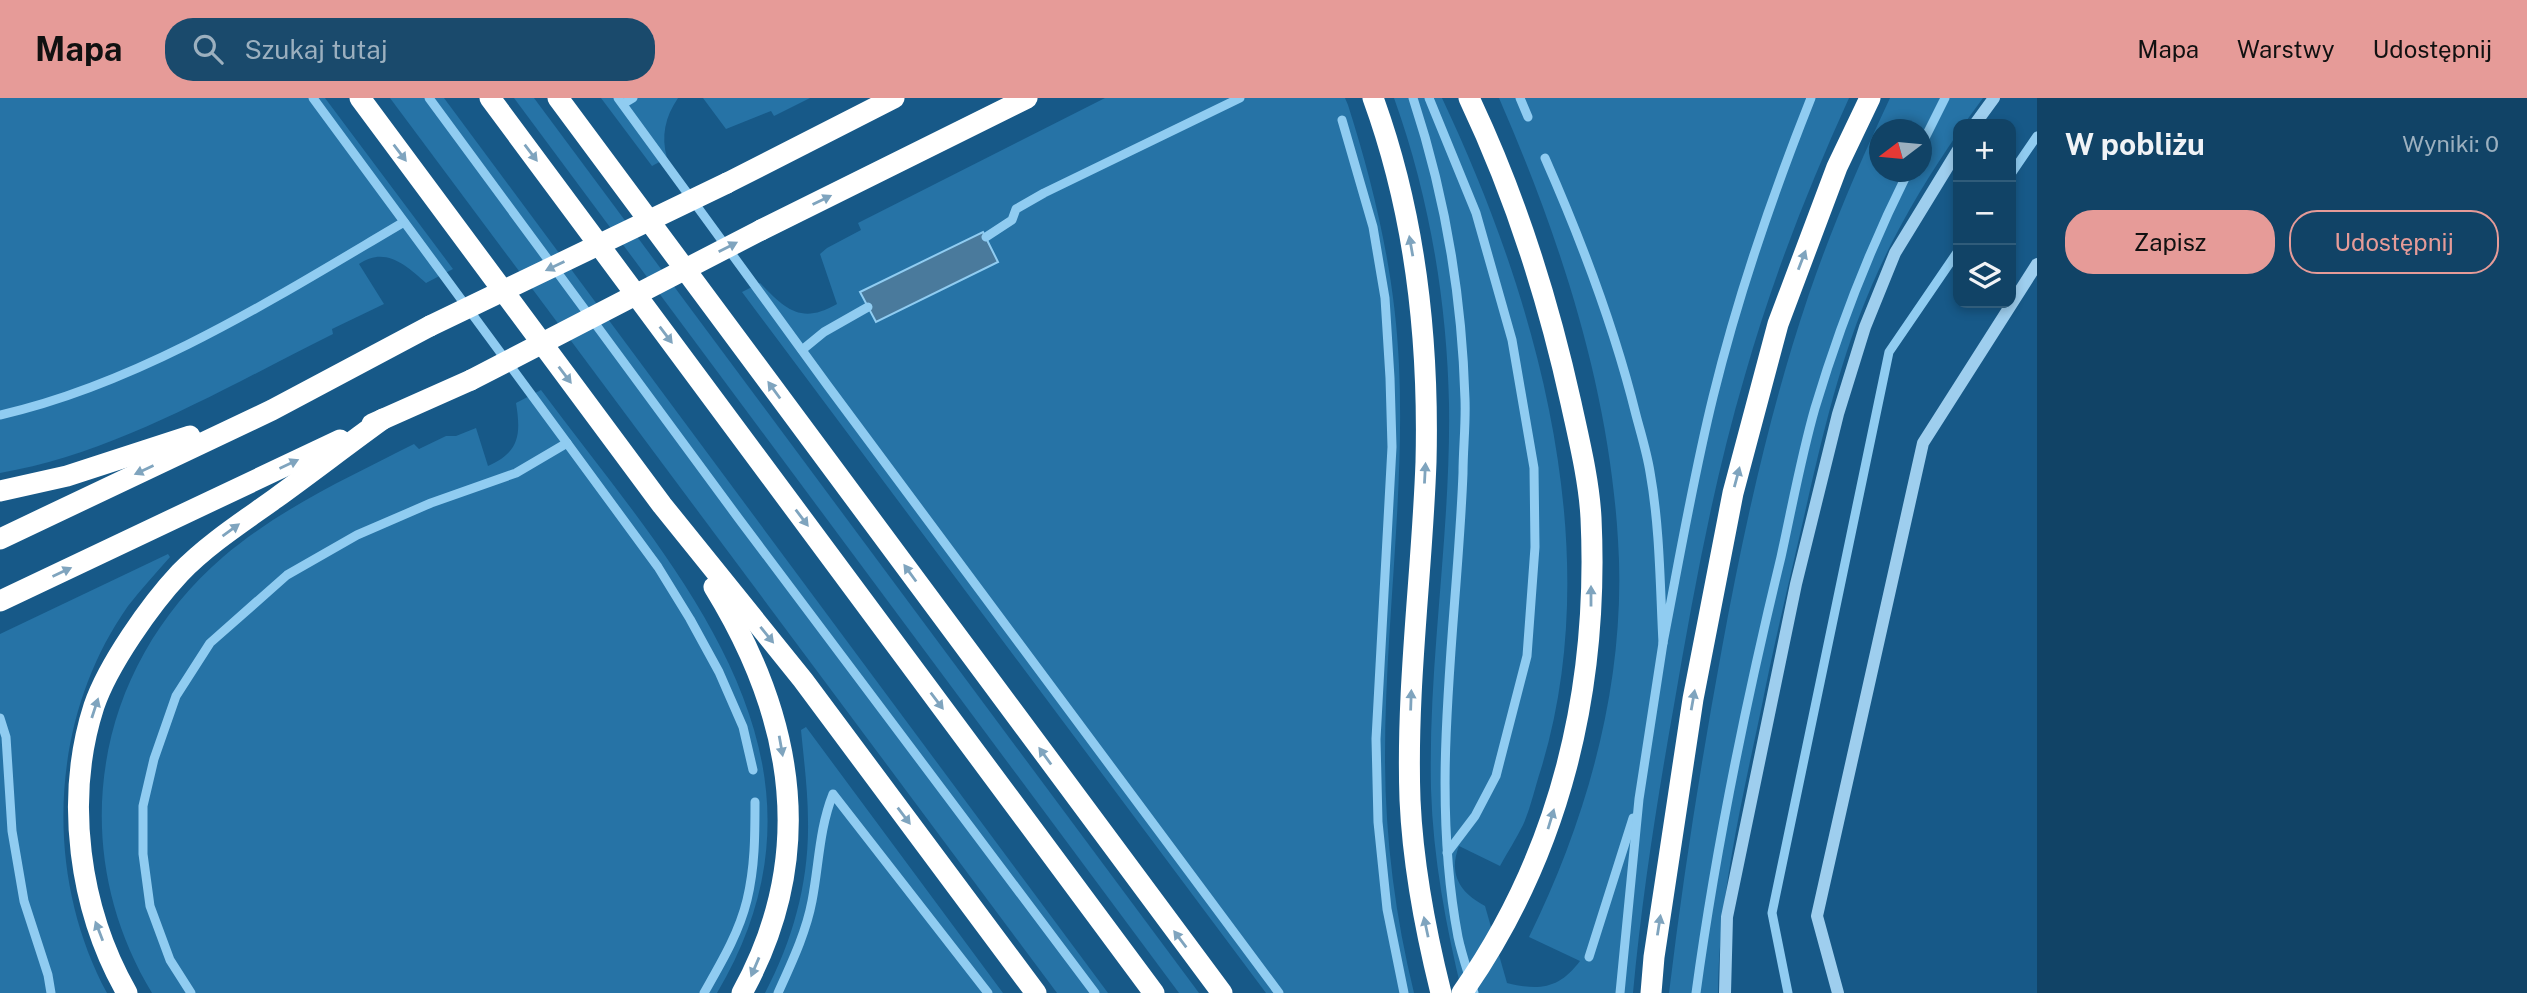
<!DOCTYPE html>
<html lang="pl">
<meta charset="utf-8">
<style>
:root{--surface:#114366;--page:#1a4a6c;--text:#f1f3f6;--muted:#9cb0bf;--line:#305c7a;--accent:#e69b98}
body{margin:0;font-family:"Public Sans",sans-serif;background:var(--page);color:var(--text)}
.controls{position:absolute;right:21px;top:21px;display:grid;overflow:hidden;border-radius:14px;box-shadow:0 4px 10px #0003}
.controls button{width:63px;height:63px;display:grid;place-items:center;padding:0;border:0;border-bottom:2px solid var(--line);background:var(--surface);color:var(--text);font:35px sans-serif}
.compass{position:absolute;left:1869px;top:21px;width:63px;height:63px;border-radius:50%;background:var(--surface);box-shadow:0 4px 10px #0003;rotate:254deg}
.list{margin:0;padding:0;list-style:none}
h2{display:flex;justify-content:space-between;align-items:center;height:91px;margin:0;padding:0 28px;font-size:30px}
h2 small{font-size:23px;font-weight:400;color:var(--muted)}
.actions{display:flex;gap:14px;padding:21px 28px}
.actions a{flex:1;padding:16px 0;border:2px solid var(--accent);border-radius:28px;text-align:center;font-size:24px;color:var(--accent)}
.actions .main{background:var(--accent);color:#111}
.icon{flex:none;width:38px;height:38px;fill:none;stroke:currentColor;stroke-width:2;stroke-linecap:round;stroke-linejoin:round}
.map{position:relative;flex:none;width:2037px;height:895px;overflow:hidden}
header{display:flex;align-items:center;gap:42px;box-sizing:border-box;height:98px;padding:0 35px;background:var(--accent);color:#111}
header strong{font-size:33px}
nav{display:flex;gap:38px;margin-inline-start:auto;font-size:24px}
.search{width:490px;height:63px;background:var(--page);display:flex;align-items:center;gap:18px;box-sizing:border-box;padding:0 24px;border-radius:28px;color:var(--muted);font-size:26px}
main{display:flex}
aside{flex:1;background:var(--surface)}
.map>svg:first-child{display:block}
.green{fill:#2673a6;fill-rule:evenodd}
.water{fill:#4a7a9c;stroke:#90ccf1;stroke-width:2}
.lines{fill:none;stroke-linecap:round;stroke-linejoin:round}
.stream{stroke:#90ccf1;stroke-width:9}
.minor{stroke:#9eceee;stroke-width:12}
.highway{stroke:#fff;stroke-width:21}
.highway-bridge{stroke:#fff;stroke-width:21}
.oneway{fill:#7fa4be}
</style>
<header>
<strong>Mapa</strong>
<div class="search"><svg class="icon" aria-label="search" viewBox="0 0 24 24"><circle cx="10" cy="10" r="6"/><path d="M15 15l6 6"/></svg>Szukaj tutaj</div>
<nav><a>Mapa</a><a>Warstwy</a><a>Udostępnij</a></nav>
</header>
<main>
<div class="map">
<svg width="2037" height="895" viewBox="0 0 2037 895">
<rect width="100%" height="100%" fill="#175988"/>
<g class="green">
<path d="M0,0H325L453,171L426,185C406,167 385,148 359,166L384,206L332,231L333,236C230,287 115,356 0,375Z"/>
<polygon points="390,0 444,0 1108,895 1057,895"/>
<polygon points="514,0 534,0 1199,895 1179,895"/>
<path d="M601,0H678C665,19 661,38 667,60L652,68Z"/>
<polygon points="703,0 810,0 774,18 771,13 726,31"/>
<path d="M1105,0H1345L1348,7C1375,92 1395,177 1399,267C1405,397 1385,528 1385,659C1385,739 1395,817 1414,895H1266L742,194L760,185C785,211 801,227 837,206L820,156L827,150L861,132L858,125Z"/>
<path d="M1394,0H1442C1537,201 1608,451 1541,671C1535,689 1531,709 1523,727C1516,741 1507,755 1500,768L1459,748C1448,776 1460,795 1485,808L1507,885C1539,893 1559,891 1580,863L1529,839C1589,717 1627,579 1618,442C1609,289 1560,140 1499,0H1849C1808,90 1772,182 1745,277C1713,385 1693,497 1674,607C1657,703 1642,798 1633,895H1462C1446,828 1433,760 1431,691C1428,563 1451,435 1449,306C1447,203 1429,97 1394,0Z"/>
<path d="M1890,0H1983L1964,26H1958V35C1925,83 1895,133 1872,187C1841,258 1823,335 1806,410C1791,476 1775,541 1762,607C1742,702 1719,798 1718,895H1669C1683,779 1701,664 1722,550C1744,430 1770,311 1809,196C1832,129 1860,64 1890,0ZM1880,32H1922V74H1880Z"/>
<path d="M541,292C676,473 857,659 717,895H152C64,749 94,570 223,459C279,411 349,379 414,346L419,351L446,338H456L476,330L488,368C520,354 521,336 516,305Z"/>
<path d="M168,456L170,459C156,475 141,491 128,508C49,620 43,776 107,895H0V536Z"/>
<path d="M806,629L1003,895H765C793,842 809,784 808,724C808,694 804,663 801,632Z"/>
</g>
<polygon class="water" points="983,134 998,164 876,224 860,194"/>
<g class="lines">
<g class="stream">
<polyline points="429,0 739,421 1095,895"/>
<polyline points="618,0 828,288 1279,895"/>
<path d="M1413,0C1445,97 1462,199 1465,301C1466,326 1463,351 1463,375C1457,529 1429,686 1458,839C1462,858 1469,877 1474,895"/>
<polyline points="1429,0 1476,115 1512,242 1534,370 1535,449 1527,558 1496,678 1475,718 1447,755"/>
<polyline points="1520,0 1528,19"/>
<polyline points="623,6 633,0"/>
<polyline points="1342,22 1373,129 1385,200 1390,280 1392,349 1376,641 1378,724 1387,811 1404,895"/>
<polyline points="1922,46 1945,0"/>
<path d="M1545,60C1582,144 1614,228 1636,317C1641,336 1647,355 1650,374C1660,430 1660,488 1663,545C1679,463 1693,380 1713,299C1738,197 1772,98 1811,0"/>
<polyline points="2011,76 2037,38"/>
<polyline points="986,139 1012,122 1016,111 1044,95 1240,0"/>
<polyline points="802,252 824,234 868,209"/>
<path d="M0,317C142,285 280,197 404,124"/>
<polyline points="567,345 658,469 690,521 719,574 743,629 753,672"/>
<polyline points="0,620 6,639 12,733 24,803 48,877 51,895"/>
<polyline points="1589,859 1633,720"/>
<polyline points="191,895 170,862 150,808 143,756 143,708 154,661 176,598 210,545 287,477 357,437 431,405 516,375 567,345 313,0"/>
<path d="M704,895C721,865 739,835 747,802C755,769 755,737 755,704"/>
<path d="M778,895C791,866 806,835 812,803C819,767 819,731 833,696L988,895"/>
<polyline points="1620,895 1639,701 1663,545"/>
<path d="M1696,895C1716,748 1746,603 1781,459C1792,409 1801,359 1815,310C1839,230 1871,148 1908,74"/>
<polyline points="1788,895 1772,815 1889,254 1958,153"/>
</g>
<g class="minor">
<polyline points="1975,26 1994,0"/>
<polyline points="1725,895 1727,819 1796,486 1838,316 1865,229 1895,155 1958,52"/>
<polyline points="1838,895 1817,818 1923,345 2037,166"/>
</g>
<g class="highway">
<polyline points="360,0 662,407 803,582 1036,895"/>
<polyline points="490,0 1154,895"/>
<polyline points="558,0 1222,895"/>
<path d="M1373,0C1415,115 1429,242 1426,364C1422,477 1406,589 1410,702C1413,768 1425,831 1441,895"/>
<polyline points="727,85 894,0"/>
<polyline points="761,132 1027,0"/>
<polyline points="372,326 471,282"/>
<polyline points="0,393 67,378 190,338"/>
<polyline points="0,441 272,312 430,228"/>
<path d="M714,489C794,619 818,757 742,895"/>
<polyline points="0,503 340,342"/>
<path d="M127,895C79,811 64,701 94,608C108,567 150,507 180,475C208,446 244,423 276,400C312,374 347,347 383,321"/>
<path d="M1462,895C1561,754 1599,590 1591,420C1589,382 1579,342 1571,305C1548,201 1515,97 1469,0"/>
<polyline points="1651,895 1654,859 1693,601 1733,395 1778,226 1837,69 1870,0"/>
</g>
<g class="highway-bridge">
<polyline points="430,228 727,85"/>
<polyline points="471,282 761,132"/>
</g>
</g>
<defs><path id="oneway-solid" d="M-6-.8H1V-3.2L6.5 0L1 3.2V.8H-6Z" transform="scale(1.75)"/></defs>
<g class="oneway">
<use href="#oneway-solid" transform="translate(400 55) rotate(53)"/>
<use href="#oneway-solid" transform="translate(531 55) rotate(53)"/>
<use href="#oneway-solid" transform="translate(822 102) rotate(-26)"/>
<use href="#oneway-solid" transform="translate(1411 148) rotate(-100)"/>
<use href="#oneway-solid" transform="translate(728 149) rotate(-27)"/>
<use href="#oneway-solid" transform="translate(1802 162) rotate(-69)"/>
<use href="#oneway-solid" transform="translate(555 168) rotate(154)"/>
<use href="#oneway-solid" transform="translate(666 237) rotate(53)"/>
<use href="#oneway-solid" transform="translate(565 277) rotate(53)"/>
<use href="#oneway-solid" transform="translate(774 292) rotate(-126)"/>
<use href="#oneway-solid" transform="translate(289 366) rotate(-25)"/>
<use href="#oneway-solid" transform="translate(144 372) rotate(155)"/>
<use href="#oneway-solid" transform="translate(1425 375) rotate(-87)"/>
<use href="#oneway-solid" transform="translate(1737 379) rotate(-75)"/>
<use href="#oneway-solid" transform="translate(802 420) rotate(53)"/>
<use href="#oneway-solid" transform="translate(231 432) rotate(-36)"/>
<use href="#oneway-solid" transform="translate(62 474) rotate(-25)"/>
<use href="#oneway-solid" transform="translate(910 475) rotate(-126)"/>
<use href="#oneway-solid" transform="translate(1591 498) rotate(-90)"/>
<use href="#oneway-solid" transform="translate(767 537) rotate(51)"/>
<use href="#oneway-solid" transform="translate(1411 602) rotate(-88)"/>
<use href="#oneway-solid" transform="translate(1693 602) rotate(-80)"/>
<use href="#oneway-solid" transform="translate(937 603) rotate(53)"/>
<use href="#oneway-solid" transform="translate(95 610) rotate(-72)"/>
<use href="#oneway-solid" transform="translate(781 648) rotate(80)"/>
<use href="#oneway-solid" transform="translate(1045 658) rotate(-126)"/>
<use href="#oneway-solid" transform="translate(904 718) rotate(53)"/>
<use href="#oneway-solid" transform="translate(1551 721) rotate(-73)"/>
<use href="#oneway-solid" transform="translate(1659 827) rotate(-81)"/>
<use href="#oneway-solid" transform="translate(1426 829) rotate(-102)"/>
<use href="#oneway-solid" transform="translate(99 833) rotate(-111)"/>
<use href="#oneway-solid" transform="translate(1180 841) rotate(-127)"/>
<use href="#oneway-solid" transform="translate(755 869) rotate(113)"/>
</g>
</svg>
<div class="controls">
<button>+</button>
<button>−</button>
<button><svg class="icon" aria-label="layers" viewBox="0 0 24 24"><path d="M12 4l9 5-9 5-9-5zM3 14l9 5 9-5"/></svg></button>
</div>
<svg class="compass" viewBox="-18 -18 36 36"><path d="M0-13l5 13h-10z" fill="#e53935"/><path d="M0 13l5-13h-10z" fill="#9cb0bf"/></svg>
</div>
<aside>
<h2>W pobliżu<small>Wyniki: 0</small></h2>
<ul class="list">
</ul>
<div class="actions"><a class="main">Zapisz</a><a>Udostępnij</a></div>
</aside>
</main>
